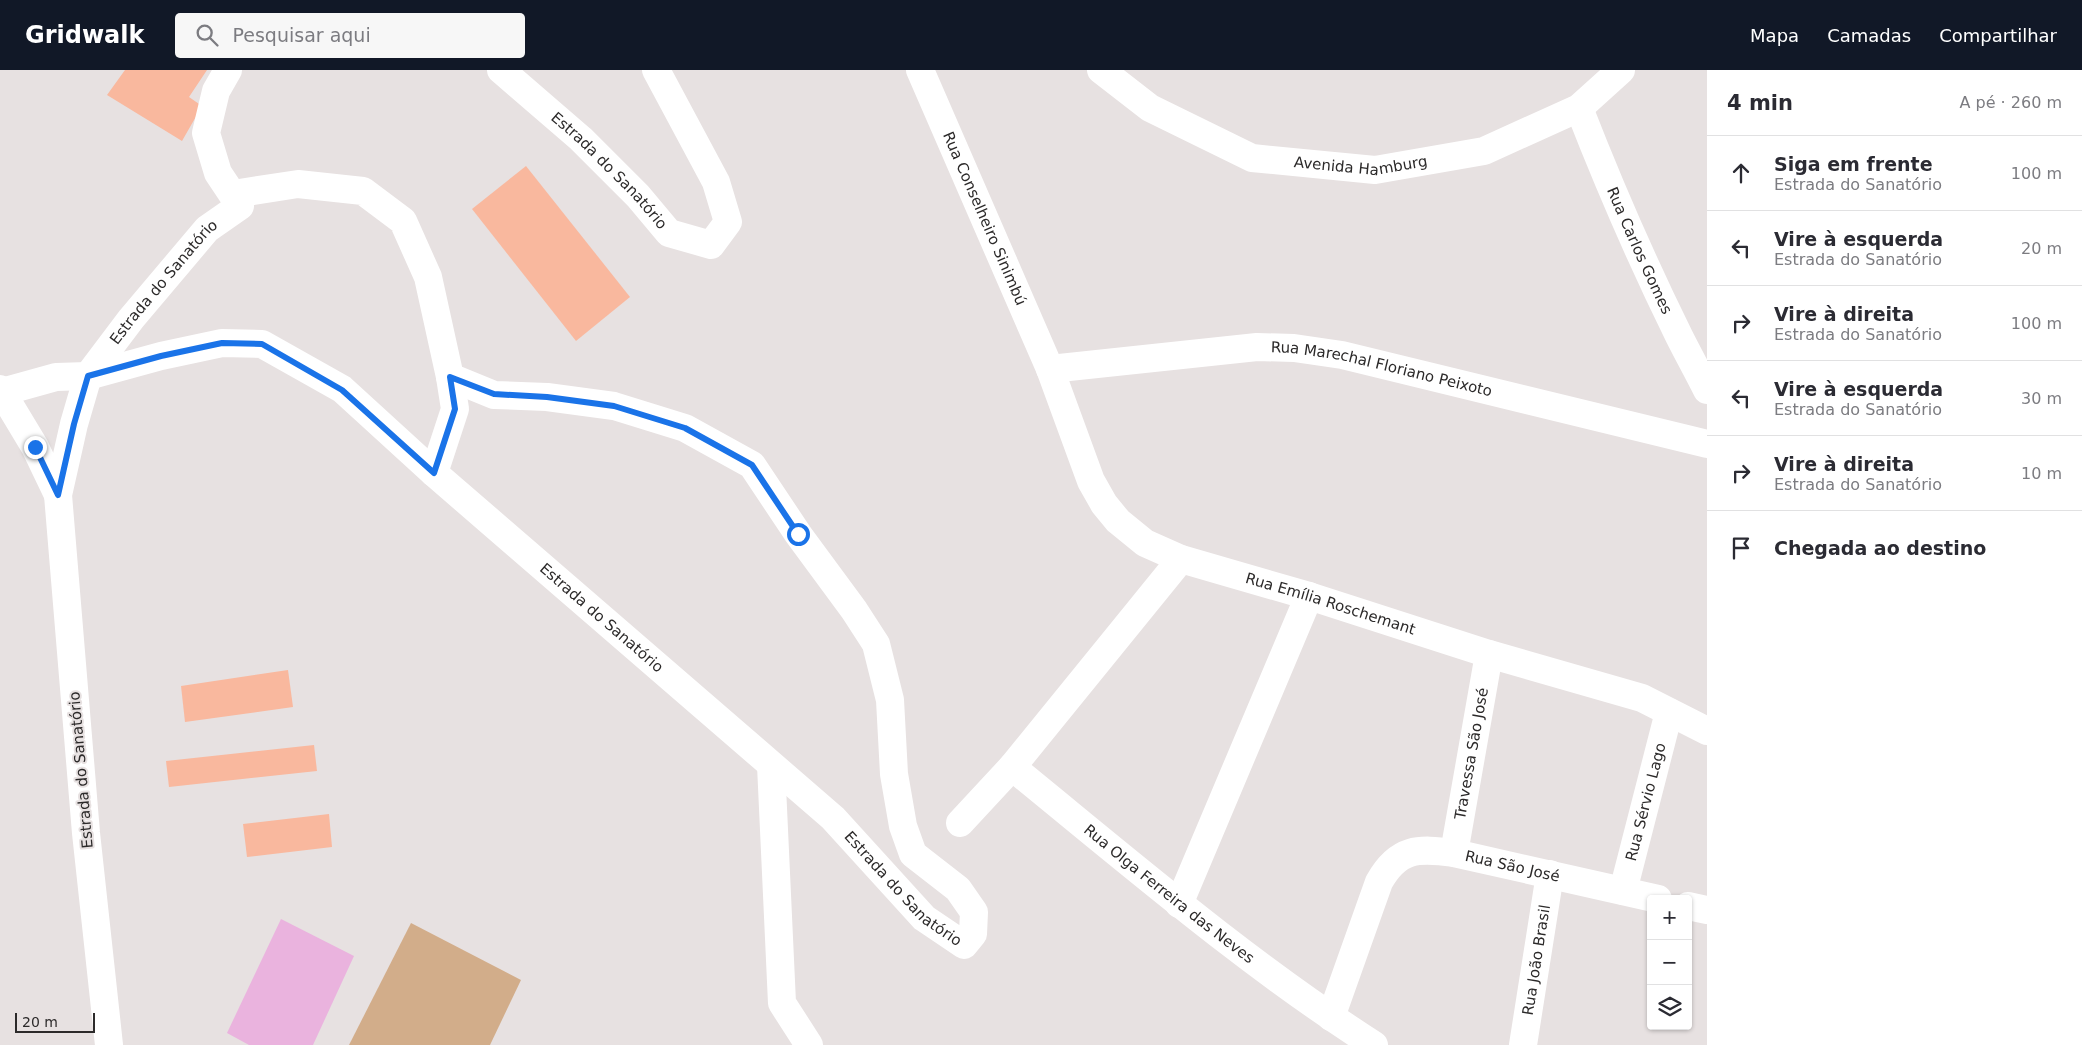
<!DOCTYPE html>
<html lang="pt">
<meta charset="utf-8">
<style>
:root{--surface:#fff;--page:#f7f7f7;--text:#2b2b33;--muted:#7c7c81;--line:#e1e1e2;--accent:#111827}
body{margin:0;font-family:"DejaVu Sans",sans-serif;background:var(--page);color:var(--text)}
.controls{position:absolute;right:15px;bottom:15px;display:grid;overflow:hidden;border-radius:5px;box-shadow:0 1px 4px #0004}
.controls button{width:45px;height:45px;display:grid;place-items:center;padding:0;border:0;border-bottom:1px solid var(--line);background:var(--surface);color:var(--text);font:25px sans-serif}
.scale{position:absolute;left:15px;bottom:12px;width:80px;box-sizing:border-box;padding-left:5px;border:2px solid #2c2a2a;border-top:0;font-size:14px;line-height:18px;white-space:nowrap;color:#2c2a2a;-webkit-text-stroke:4px #e7e1e1;paint-order:stroke}
.stop{position:absolute;width:15px;height:15px;margin:-11px;border:4px solid #1a73e8;border-radius:50%;background:#fff}
.stop.end{background:#1a73e8;border-color:#fff;box-shadow:0 1px 5px #0008}
.list{margin:0;padding:0;list-style:none}
h2{display:flex;justify-content:space-between;align-items:center;height:65px;margin:0;padding:0 20px;font-size:21px}
h2 small{font-size:16px;font-weight:400;color:var(--muted)}
.list li{display:grid;grid-template-columns:32px 1fr auto;gap:15px;align-items:center;box-sizing:border-box;height:75px;padding:0 20px;border-top:1px solid var(--line)}
.list b{display:block;font-size:19px;white-space:nowrap}
.list p{margin:0;font-size:16px;white-space:nowrap;color:var(--muted)}
.list em{font-size:16px;font-style:normal;color:var(--muted)}
.icon{flex:none;width:28px;height:28px;fill:none;stroke:currentColor;stroke-width:2;stroke-linecap:round;stroke-linejoin:round}
.map{position:relative;flex:none;width:1707px;height:975px;overflow:hidden}
header{display:flex;align-items:center;gap:30px;box-sizing:border-box;height:70px;padding:0 25px;background:var(--accent);color:#fff}
header strong{font-size:24px}
nav{display:flex;gap:28px;margin-inline-start:auto;font-size:18px}
.search{width:350px;height:45px;background:var(--page);display:flex;align-items:center;gap:12px;box-sizing:border-box;padding:0 18px;border-radius:5px;color:var(--muted);font-size:19px}
main{display:flex}
aside{flex:1;background:var(--surface)}
.map>svg:first-child{display:block}
.green{fill:#d2ad8a}
.water{fill:#eab3de}
.building{fill:#f9b89e}
.lines{fill:none;stroke-linecap:round;stroke-linejoin:round}
.minor{stroke:#fff;stroke-width:28}
.route{stroke:#1a73e8;stroke-width:6}
.labels{text-anchor:middle;stroke-width:4;stroke-linejoin:round;paint-order:stroke}
.street-label{font-size:15px;fill:#2c2a2a;stroke:#e7e1e1}
</style>
<header>
<strong>Gridwalk</strong>
<div class="search"><svg class="icon" aria-label="search" viewBox="0 0 24 24"><circle cx="10" cy="10" r="6"/><path d="M15 15l6 6"/></svg>Pesquisar aqui</div>
<nav><a>Mapa</a><a>Camadas</a><a>Compartilhar</a></nav>
</header>
<main>
<div class="map">
<svg width="1707" height="975" viewBox="0 0 1707 975">
<rect width="100%" height="100%" fill="#e7e1e1"/>
<polygon class="green" points="411,853 521,910 490,975 349,975"/>
<polygon class="water" points="281,849 354,886 313,975 249,975 227,963"/>
<g class="building">
<polygon points="125,0 207,0 189,27 202,36 182,71 107,25"/>
<polygon points="526,96 630,227 576,271 472,139"/>
<polygon points="288,600 293,637 185,652 181,616"/>
<polygon points="314,675 317,701 169,717 166,691"/>
<polygon points="329,744 332,777 247,787 243,754"/>
</g>
<g class="lines">
<g class="minor">
<path id="s1" d="M501,0L581,69L638,126L669,163L711,175L728,152L716,112L656,0"/>
<path id="s2" d="M920,0L1050,299L1091,411L1104,434L1118,451L1145,473L1181,489L1309,526L1489,584L1642,628L1707,661"/>
<path id="s3" d="M1101,0L1150,38L1252,88L1375,100L1484,81L1579,38L1621,0"/>
<path id="s4" d="M1579,38C1609,115 1642,191 1679,266C1688,284 1698,302 1707,320"/>
<path id="s5" d="M1050,299L1257,277L1294,278L1342,285L1707,374"/>
<polyline points="0,319 35,377 58,425"/>
<path id="s6" d="M2,322L56,307L88,306L161,286L222,273L262,274L342,319L434,403L833,748L924,848L964,875L973,864L974,842L958,819L913,784L903,756L894,704L890,630L876,574L854,540L798,464L752,395L685,358L614,336L547,327L494,325L450,307L428,207L403,151L363,121L298,114L233,124"/>
<polyline points="434,403 455,339 450,307"/>
<polyline points="771,695 782,933 809,975"/>
<path id="s7" d="M1012,697C1130,793 1246,893 1374,975"/>
<polyline points="960,753 1012,697 1181,489"/>
<path id="s8" d="M1454,783L1489,584"/>
<path id="s9" d="M1623,821L1669,642"/>
<polyline points="1179,834 1309,526"/>
<polyline points="1688,836 1707,840"/>
<path id="s10" d="M1331,947L1379,812C1398,778 1418,778 1454,783L1658,829"/>
<path id="s11" d="M109,975L86,763L58,425L74,354L88,306L131,249L207,159L240,136L218,103L206,63L216,21L228,0"/>
<path id="s12" d="M1523,975L1550,804"/>
</g>
</g>
<g class="lines">
<polyline class="route" points="35,377 58,425 74,354 88,306 161,286 222,273 262,274 342,320 434,403 455,339 450,307 494,324 547,327 614,336 685,358 752,395 798,464"/>
</g>
<g class="labels">
<g class="street-label">
<text dy="5" stroke="none"><textPath href="#s3" startOffset="285">Avenida Hamburg</textPath></text>
<text dy="5" stroke="none"><textPath href="#s1" startOffset="148">Estrada do Sanatório</textPath></text>
<text dy="5" stroke="none"><textPath href="#s2" startOffset="162">Rua Conselheiro Sinimbú</textPath></text>
<text dy="5" stroke="none"><textPath href="#s4" startOffset="155">Rua Carlos Gomes</textPath></text>
<text dy="5" stroke="none"><textPath href="#s11" startOffset="796">Estrada do Sanatório</textPath></text>
<text dy="5" stroke="none"><textPath href="#s5" startOffset="335">Rua Marechal Floriano Peixoto</textPath></text>
<text dy="5" stroke="none"><textPath href="#s2" startOffset="724">Rua Emília Roschemant</textPath></text>
<text dy="5" stroke="none"><textPath href="#s6" startOffset="704">Estrada do Sanatório</textPath></text>
<text dy="5" stroke="none"><textPath href="#s8" startOffset="101">Travessa São José</textPath></text>
<text transform="translate(81 700) rotate(-95)" y="5">Estrada do Sanatório</text>
<text dy="5" stroke="none"><textPath href="#s9" startOffset="92">Rua Sérvio Lago</textPath></text>
<text dy="5" stroke="none"><textPath href="#s10" startOffset="291">Rua São José</textPath></text>
<text dy="5" stroke="none"><textPath href="#s6" startOffset="1110">Estrada do Sanatório</textPath></text>
<text dy="5" stroke="none"><textPath href="#s7" startOffset="202">Rua Olga Ferreira das Neves</textPath></text>
<text dy="5" stroke="none"><textPath href="#s12" startOffset="86">Rua João Brasil</textPath></text>
</g>
</g>
</svg>
<div class="controls">
<button>+</button>
<button>−</button>
<button><svg class="icon" aria-label="layers" viewBox="0 0 24 24"><path d="M12 4l9 5-9 5-9-5zM3 14l9 5 9-5"/></svg></button>
</div>
<div class="scale">20 m</div>
<div class="stop" style="left:798px;top:464px"></div>
<div class="stop end" style="left:35px;top:377px"></div>
</div>
<aside>
<h2>4 min<small>A pé · 260 m</small></h2>
<ul class="list">
<li><svg class="icon" aria-label="ahead" viewBox="0 0 24 24"><path d="M12 20V5M6 11l6-6 6 6"/></svg><div><b>Siga em frente</b><p>Estrada do Sanatório</p></div><em>100 m</em></li>
<li><svg class="icon" aria-label="left" viewBox="0 0 24 24"><path d="M17 20v-9H6M10 6l-5 5 5 5"/></svg><div><b>Vire à esquerda</b><p>Estrada do Sanatório</p></div><em>20 m</em></li>
<li><svg class="icon" aria-label="right" viewBox="0 0 24 24"><path d="M7 20v-9h11M14 6l5 5-5 5"/></svg><div><b>Vire à direita</b><p>Estrada do Sanatório</p></div><em>100 m</em></li>
<li><svg class="icon" aria-label="left" viewBox="0 0 24 24"><path d="M17 20v-9H6M10 6l-5 5 5 5"/></svg><div><b>Vire à esquerda</b><p>Estrada do Sanatório</p></div><em>30 m</em></li>
<li><svg class="icon" aria-label="right" viewBox="0 0 24 24"><path d="M7 20v-9h11M14 6l5 5-5 5"/></svg><div><b>Vire à direita</b><p>Estrada do Sanatório</p></div><em>10 m</em></li>
<li><svg class="icon" aria-label="arrive" viewBox="0 0 24 24"><path d="M6 21V4h12l-3 4 3 4H6"/></svg><div><b>Chegada ao destino</b></div></li>
</ul>
</aside>
</main>
